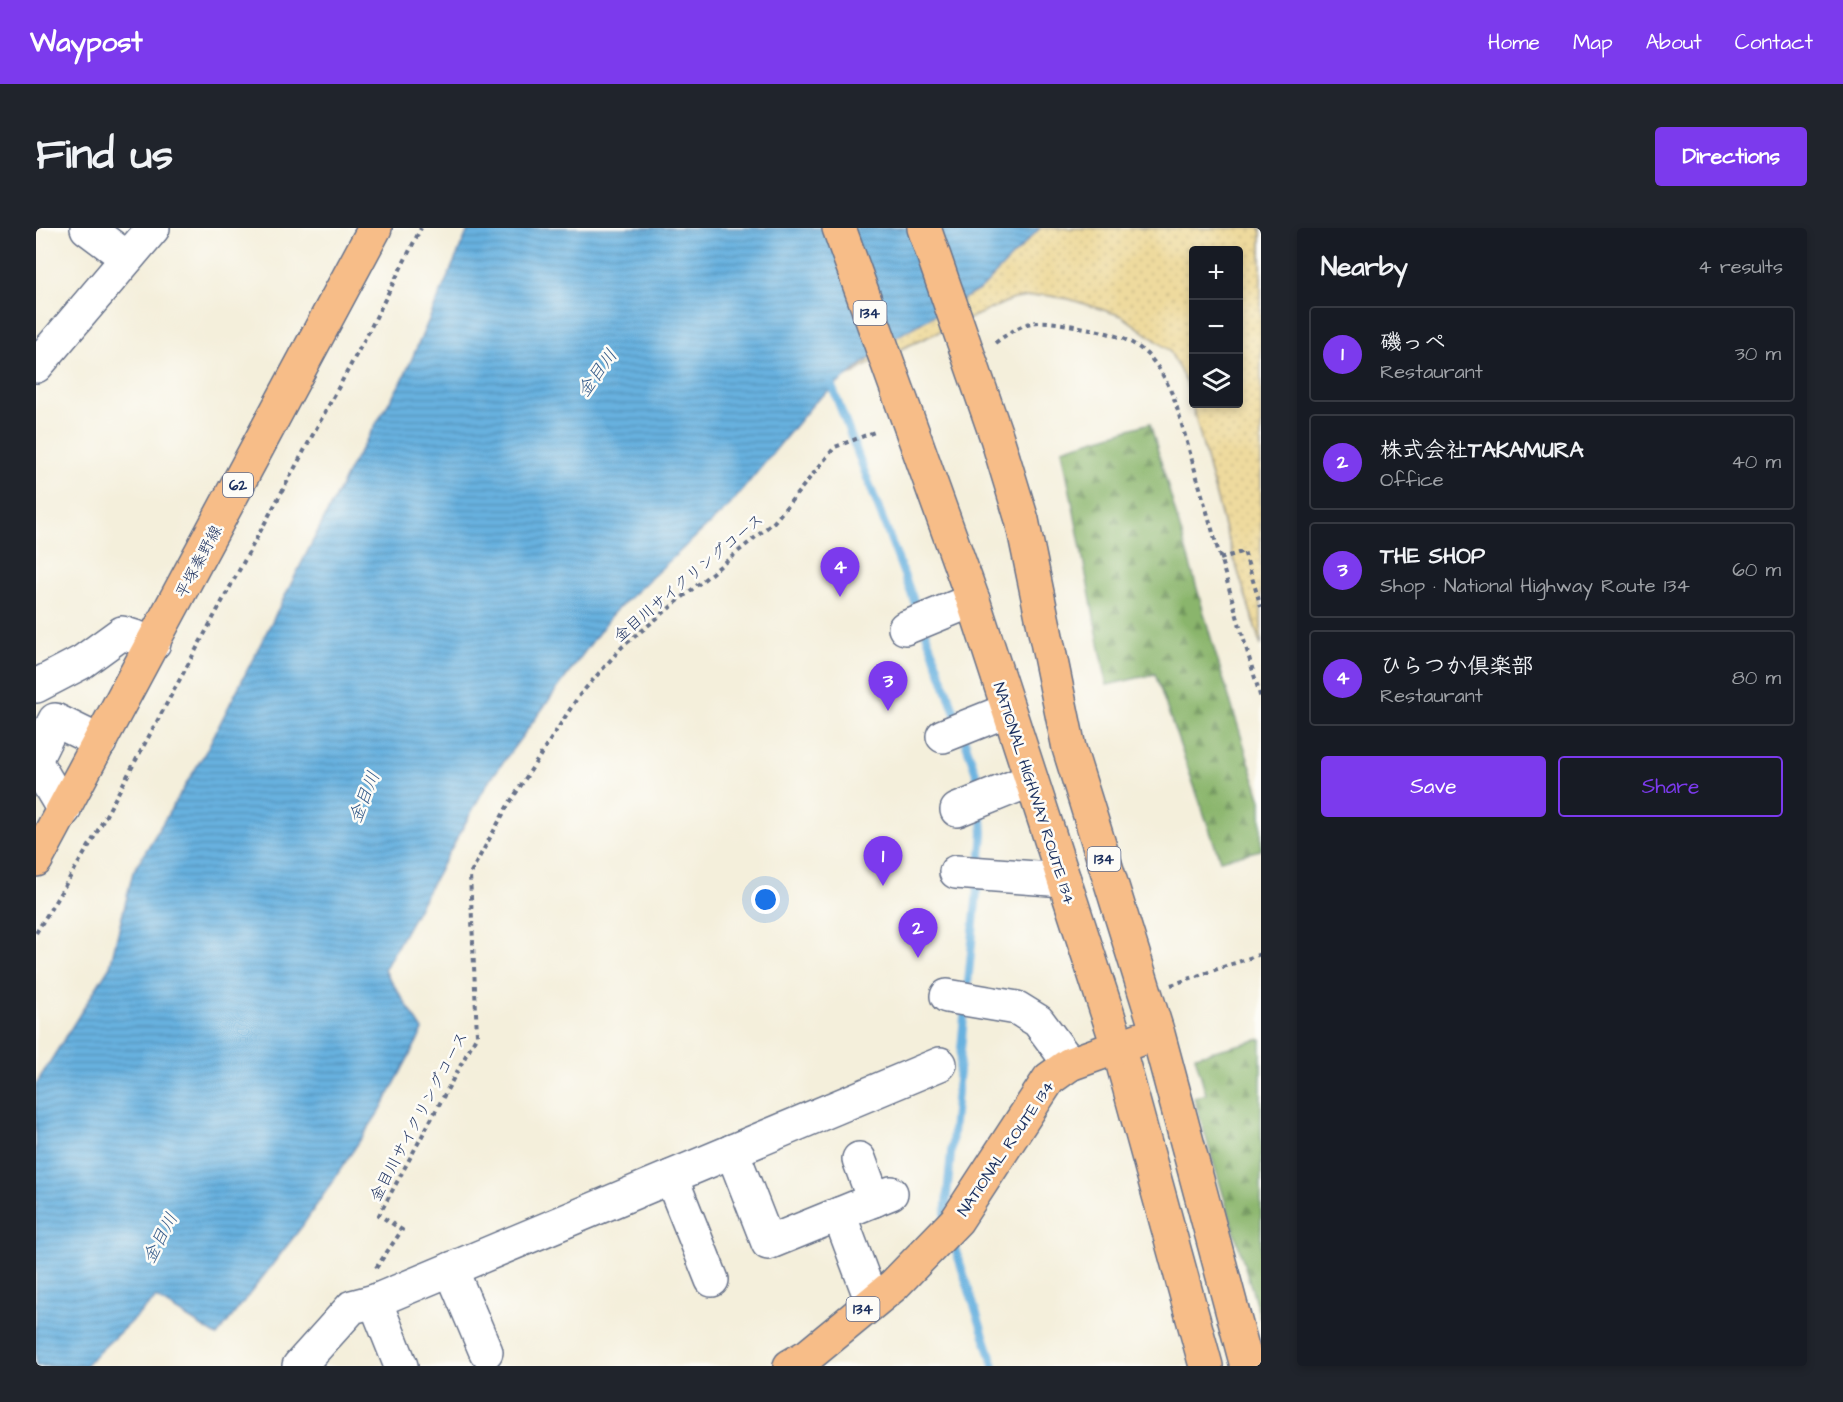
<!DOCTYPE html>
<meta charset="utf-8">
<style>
:root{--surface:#171b24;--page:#20242c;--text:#f1f3f6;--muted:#9ea1a6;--line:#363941;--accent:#7c3aed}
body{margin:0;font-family:"Architects Daughter","Klee One",sans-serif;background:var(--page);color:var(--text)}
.controls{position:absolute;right:18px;top:18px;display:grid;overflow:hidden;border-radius:6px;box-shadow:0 3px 9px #0003}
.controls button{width:54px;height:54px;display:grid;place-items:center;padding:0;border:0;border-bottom:2px solid var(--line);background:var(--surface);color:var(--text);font:30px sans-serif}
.you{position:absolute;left:730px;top:672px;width:21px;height:21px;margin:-15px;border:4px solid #fff;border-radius:50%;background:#1a73e8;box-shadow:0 0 0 9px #1a73e833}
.badge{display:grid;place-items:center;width:39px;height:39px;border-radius:50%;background:var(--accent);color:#fff;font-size:20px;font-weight:700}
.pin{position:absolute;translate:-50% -50px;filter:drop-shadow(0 2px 3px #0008)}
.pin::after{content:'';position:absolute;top:32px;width:21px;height:18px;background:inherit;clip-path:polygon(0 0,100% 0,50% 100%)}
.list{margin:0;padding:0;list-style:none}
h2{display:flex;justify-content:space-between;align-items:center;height:78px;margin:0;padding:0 24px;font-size:26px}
h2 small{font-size:20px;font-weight:400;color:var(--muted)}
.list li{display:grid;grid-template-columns:39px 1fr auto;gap:18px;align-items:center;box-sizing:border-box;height:96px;margin:0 12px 12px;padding:0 12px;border:2px solid var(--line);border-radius:6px}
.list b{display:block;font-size:22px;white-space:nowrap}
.list p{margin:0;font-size:20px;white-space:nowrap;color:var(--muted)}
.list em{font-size:20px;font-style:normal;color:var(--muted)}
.actions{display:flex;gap:12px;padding:18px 24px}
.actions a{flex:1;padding:14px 0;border:2px solid var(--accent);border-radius:6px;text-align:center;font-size:21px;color:var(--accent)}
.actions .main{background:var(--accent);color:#fff}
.icon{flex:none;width:33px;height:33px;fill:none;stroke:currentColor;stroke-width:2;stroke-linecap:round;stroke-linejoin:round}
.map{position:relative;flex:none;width:1225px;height:1138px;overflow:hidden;border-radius:6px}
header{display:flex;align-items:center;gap:36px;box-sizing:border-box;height:84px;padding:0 30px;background:var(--accent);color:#fff}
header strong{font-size:28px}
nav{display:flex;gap:33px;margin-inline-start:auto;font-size:21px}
.intro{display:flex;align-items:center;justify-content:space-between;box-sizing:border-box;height:144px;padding:0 36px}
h1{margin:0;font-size:42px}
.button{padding:15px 27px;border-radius:6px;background:var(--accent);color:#fff;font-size:21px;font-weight:700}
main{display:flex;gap:36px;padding:0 36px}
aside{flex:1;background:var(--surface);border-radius:6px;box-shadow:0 3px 9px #0003}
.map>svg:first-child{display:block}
.forest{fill:url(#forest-firs);stroke:#527265;stroke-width:1.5}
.sand{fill:url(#sand-dots);stroke:#84847e;stroke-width:1.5;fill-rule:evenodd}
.water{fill:url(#water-rules);stroke:#41709e;stroke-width:1.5}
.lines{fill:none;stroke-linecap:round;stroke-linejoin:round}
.stream{stroke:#67b1df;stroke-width:8}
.minor-casing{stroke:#67728a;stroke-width:36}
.major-casing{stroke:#67728a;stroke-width:36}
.highway-casing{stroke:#67728a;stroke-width:36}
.path{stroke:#67728a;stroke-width:4;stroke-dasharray:4.5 4.5;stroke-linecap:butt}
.minor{stroke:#fff;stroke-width:33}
.major{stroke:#f7bd88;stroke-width:33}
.highway{stroke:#f7bd88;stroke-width:33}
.labels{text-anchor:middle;stroke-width:5;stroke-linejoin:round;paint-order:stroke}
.shield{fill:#fdfcf7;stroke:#5f6c8c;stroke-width:1.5}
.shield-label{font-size:15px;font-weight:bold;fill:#1b2f5e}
.street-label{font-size:16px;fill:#1b2f5e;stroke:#fdfcf7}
.water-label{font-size:18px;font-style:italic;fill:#365c8b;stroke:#fdfcf7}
</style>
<header>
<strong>Waypost</strong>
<nav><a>Home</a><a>Map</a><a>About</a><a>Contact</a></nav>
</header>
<div class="intro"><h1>Find us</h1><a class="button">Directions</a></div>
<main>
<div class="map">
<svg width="1225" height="1138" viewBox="0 0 1225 1138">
<defs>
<pattern id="forest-firs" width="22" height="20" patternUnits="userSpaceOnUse" patternTransform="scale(1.5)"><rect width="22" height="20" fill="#8ab56c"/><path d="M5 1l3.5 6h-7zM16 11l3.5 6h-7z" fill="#70945c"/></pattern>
<pattern id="sand-dots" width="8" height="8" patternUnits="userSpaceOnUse" patternTransform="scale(1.5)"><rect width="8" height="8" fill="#eeda9e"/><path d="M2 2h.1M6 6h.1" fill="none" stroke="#ccbb8a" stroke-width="1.8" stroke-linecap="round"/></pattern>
<pattern id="water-rules" width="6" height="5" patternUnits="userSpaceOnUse" patternTransform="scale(1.5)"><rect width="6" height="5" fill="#67b1df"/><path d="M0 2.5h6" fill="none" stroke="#5490b8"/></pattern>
</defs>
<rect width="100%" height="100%" fill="#fdfcf7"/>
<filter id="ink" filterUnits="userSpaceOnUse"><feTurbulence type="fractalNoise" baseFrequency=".0167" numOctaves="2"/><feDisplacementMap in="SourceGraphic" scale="12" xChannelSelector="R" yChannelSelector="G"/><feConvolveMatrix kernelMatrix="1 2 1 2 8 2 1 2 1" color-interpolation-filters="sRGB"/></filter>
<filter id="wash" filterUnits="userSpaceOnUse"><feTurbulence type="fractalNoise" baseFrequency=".008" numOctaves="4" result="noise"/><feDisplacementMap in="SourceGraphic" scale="24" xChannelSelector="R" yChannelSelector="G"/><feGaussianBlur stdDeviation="1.35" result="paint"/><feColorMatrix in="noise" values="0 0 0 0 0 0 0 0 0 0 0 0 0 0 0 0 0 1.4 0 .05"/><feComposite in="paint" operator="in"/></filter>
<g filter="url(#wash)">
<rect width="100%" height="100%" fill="#f4efdb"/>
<g class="forest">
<polygon points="1114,195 1179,424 1225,572 1225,622 1184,632 1119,446 1071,457 1026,221"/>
<polygon points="1225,811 1225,1092 1158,870 1170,866 1159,828"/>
</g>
<path class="sand" d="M1004,0H1225V418L1188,298L1150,154L1133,122L1086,88L1033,71L1008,67L977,71L838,133L815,147L858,110L945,61ZM1158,22H1202V176H1158Z"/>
<polygon class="water" points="433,0 1004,0 945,61 858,110 778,175 694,277 578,384 451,556 348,742 387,802 345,881 267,997 181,1108 120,1070 48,1138 0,1138 0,856 74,738 97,644 169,525 315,238 367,151"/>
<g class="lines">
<g class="stream">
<polyline points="794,153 883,386"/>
<polyline points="888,400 922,493"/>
<polyline points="927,507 942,551 944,565"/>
<polyline points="944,639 947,605 945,579"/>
<polyline points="931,765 942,654"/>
<polyline points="909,988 929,779"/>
<polyline points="916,1011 958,1138"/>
</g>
</g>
</g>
<g filter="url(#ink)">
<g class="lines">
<defs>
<g id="minor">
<polyline points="51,0 91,30"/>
<polyline points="0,138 117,0"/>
<polyline points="869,400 937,372"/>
<polyline points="0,458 46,434 86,405 118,415"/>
<polyline points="907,508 972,482"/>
<polyline points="0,530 19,492 64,514"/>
<polyline points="0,535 28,582"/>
<polyline points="921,582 995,552"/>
<polyline points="920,644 1028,652"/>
<polyline points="911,768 981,780 1002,793 1034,836"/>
<polyline points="696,923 732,1015 855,965"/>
<polyline points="823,931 838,972"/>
<polyline points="635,949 676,1052"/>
<polyline points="803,986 836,1074"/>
<polyline points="415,1041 450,1124"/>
<polyline points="339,1073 365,1138"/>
<polyline points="263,1138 316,1079 339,1073 904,836"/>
</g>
<polyline id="major" points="0,632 339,0"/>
<g id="highway">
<polyline points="803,0 937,372 1082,818 1170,1138"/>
<polyline points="888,0 961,210 986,292 1033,520 1122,806 1211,1138"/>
<polyline points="754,1138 773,1127 858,1057 921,992 1013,851 1034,836 1104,811"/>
</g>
</defs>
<use href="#minor" class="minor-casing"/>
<use href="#major" class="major-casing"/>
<use href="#highway" class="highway-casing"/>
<g class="path">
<path d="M959,115C995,88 1002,92 1044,99C1098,109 1118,121 1139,173L1225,471"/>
<polyline points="1184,331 1208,323 1225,379"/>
<polyline points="0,705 56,613 331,107 385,0"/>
<polyline points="1135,757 1225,726"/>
<polyline points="340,1040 366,1002 343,987 441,807 434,646 471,579 542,469 586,419 738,294 799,219 841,203"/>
</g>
<use href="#minor" class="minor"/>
<use href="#major" class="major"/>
<use href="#highway" class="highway"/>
</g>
</g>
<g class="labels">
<g class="shield">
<rect x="817.5" y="73" width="33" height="24" rx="4.5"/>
<rect x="187" y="245" width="30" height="24" rx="4.5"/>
<rect x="1051.5" y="619" width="33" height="24" rx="4.5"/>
<rect x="810.5" y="1069" width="33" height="24" rx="4.5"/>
</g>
<g class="shield-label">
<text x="834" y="90">134</text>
<text x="202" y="262">62</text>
<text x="1068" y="636">134</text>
<text x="827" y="1086">134</text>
</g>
<g class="street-label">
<text transform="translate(162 333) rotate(-62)" y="6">平塚秦野線</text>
<text transform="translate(652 349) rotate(-40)" y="6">金目川サイクリングコース</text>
<text transform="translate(999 565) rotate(72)" y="6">NATIONAL HIGHWAY ROUTE 134</text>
<text transform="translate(382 888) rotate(-62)" y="6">金目川サイクリングコース</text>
<text transform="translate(969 920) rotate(-56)" y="6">NATIONAL ROUTE 134</text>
</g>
<g class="water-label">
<text transform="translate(561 145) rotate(-54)" y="6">金目川</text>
<text transform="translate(328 569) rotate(-68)" y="6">金目川</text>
<text transform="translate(124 1010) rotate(-62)" y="6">金目川</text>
</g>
</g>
</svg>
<div class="controls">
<button>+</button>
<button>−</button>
<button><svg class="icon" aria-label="layers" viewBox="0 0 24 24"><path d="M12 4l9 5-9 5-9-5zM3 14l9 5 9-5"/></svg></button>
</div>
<div class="you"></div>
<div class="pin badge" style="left:847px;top:658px">1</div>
<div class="pin badge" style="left:882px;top:730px">2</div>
<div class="pin badge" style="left:852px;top:483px">3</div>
<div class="pin badge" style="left:804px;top:369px">4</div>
</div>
<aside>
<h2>Nearby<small>4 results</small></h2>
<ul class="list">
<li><span class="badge">1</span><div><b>磯っペ</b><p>Restaurant</p></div><em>30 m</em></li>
<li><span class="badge">2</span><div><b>株式会社TAKAMURA</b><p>Office</p></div><em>40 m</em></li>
<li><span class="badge">3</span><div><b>THE SHOP</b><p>Shop · National Highway Route 134</p></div><em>60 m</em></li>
<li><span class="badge">4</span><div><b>ひらつか倶楽部</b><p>Restaurant</p></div><em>80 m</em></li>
</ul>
<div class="actions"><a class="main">Save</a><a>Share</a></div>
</aside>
</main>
